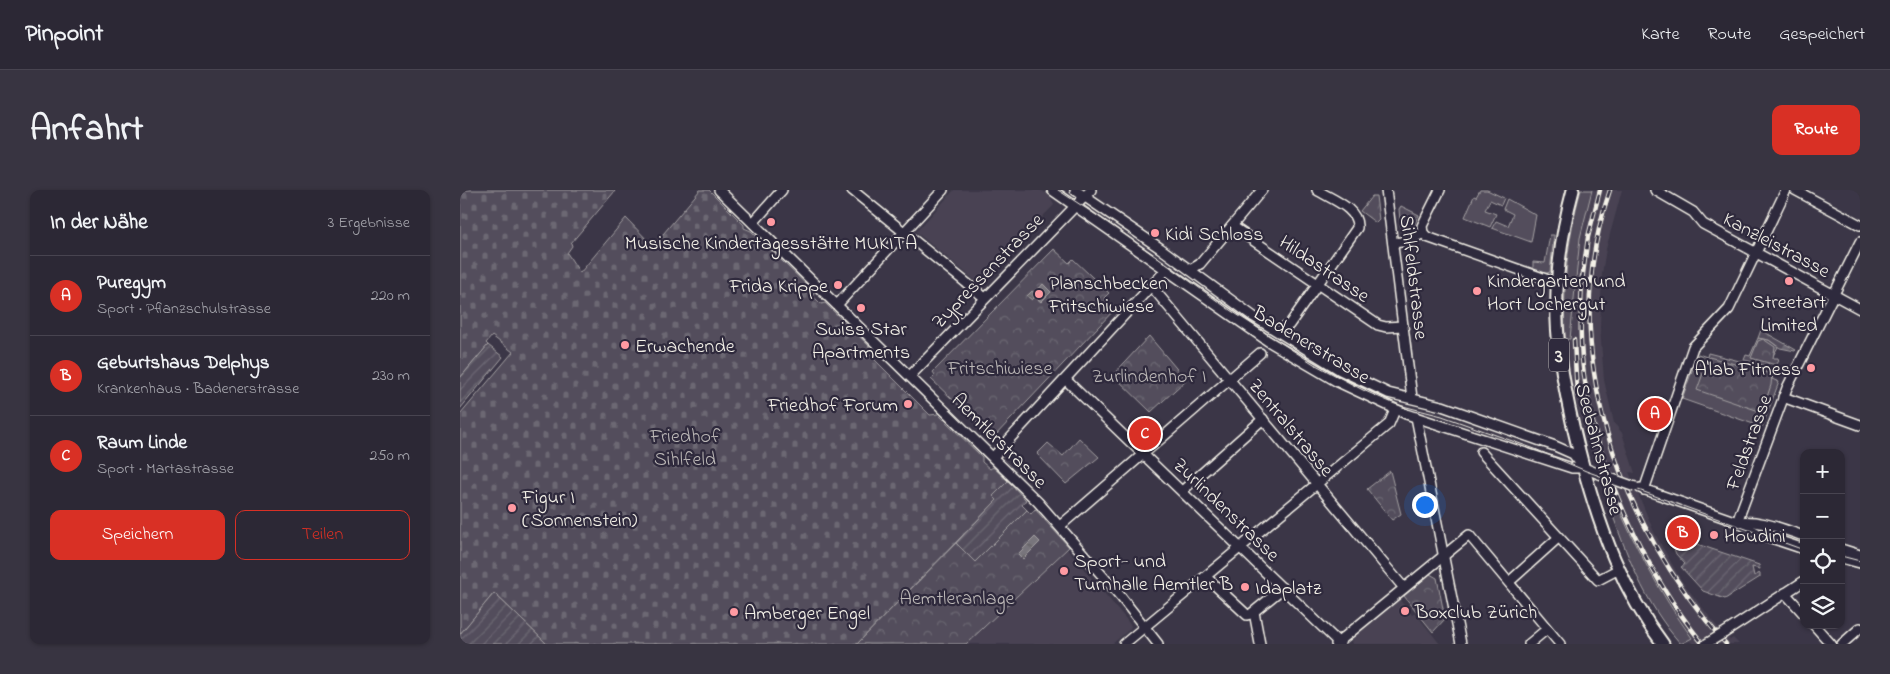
<!DOCTYPE html>
<html lang="de">
<meta charset="utf-8">
<style>
:root{--surface:#2c2835;--page:#383441;--text:#f1f3f6;--muted:#a6a6ad;--line:#484450;--accent:#d93025}
body{margin:0;font-family:"Indie Flower",sans-serif;background:var(--page);color:var(--text)}
.controls{position:absolute;right:15px;bottom:15px;display:grid;overflow:hidden;border-radius:10px;box-shadow:0 1px 4px #0004}
.controls button{width:45px;height:45px;display:grid;place-items:center;padding:0;border:0;border-bottom:1px solid var(--line);background:var(--surface);color:var(--text);font:25px sans-serif}
.you{position:absolute;left:964px;top:314px;width:18px;height:18px;margin:-12px;border:4px solid #fff;border-radius:50%;background:#1a73e8;box-shadow:0 0 0 8px #1a73e833}
.badge{display:grid;place-items:center;width:32px;height:32px;border-radius:50%;background:var(--accent);color:#fff;font-size:16px;font-weight:700}
.pin{position:absolute;translate:-50% -50%;border:2px solid #fff;box-shadow:0 1px 5px #0006}
.list{margin:0;padding:0;list-style:none}
h2{display:flex;justify-content:space-between;align-items:center;height:65px;margin:0;padding:0 20px;font-size:21px}
h2 small{font-size:16px;font-weight:400;color:var(--muted)}
.list li{display:grid;grid-template-columns:32px 1fr auto;gap:15px;align-items:center;box-sizing:border-box;height:80px;padding:0 20px;border-top:1px solid var(--line)}
.list b{display:block;font-size:19px;white-space:nowrap}
.list p{margin:0;font-size:16px;white-space:nowrap;color:var(--muted)}
.list em{font-size:16px;font-style:normal;color:var(--muted)}
.actions{display:flex;gap:10px;padding:15px 20px}
.actions a{flex:1;padding:11px 0;border:1px solid var(--accent);border-radius:10px;text-align:center;font-size:18px;color:var(--accent)}
.actions .main{background:var(--accent);color:#fff}
.icon{flex:none;width:28px;height:28px;fill:none;stroke:currentColor;stroke-width:2;stroke-linecap:round;stroke-linejoin:round}
.map{position:relative;flex:none;width:1400px;height:454px;overflow:hidden;border-radius:10px}
header{display:flex;align-items:center;gap:30px;box-sizing:border-box;height:70px;padding:0 25px;background:var(--surface);border-bottom:1px solid var(--line)}
header strong{font-size:24px}
nav{display:flex;gap:28px;margin-inline-start:auto;font-size:18px}
.intro{display:flex;align-items:center;justify-content:space-between;box-sizing:border-box;height:120px;padding:0 30px}
h1{margin:0;font-size:35px}
.button{padding:12px 22px;border-radius:10px;background:var(--accent);color:#fff;font-size:18px;font-weight:700}
main{display:flex;gap:30px;padding:0 30px}
aside{flex:1;background:var(--surface);border-radius:10px;box-shadow:0 1px 4px #0004}
.map>svg:first-child{display:block}
.built{fill:#484352}
.grass{fill:#534e5c;stroke:#a4a0a2}
.forest{fill:url(#forest-firs);stroke:#a4a0a2}
.cemetery{fill:url(#cemetery-stones);stroke:#a4a0a2}
.park{fill:url(#park-crowns);stroke:#a4a0a2}
.garden{fill:url(#garden-furrows);stroke:#a4a0a2}
.water{fill:url(#water-waves);stroke:#aaa6a7}
.lines{fill:none;stroke-linecap:round;stroke-linejoin:round}
.minor-casing{stroke:#f4f1e8;stroke-width:12}
.major-casing{stroke:#f4f1e8;stroke-width:15}
.minor{stroke:#2f2a3d;stroke-width:9}
.major{stroke:#2f2a3d;stroke-width:11}
.tram{stroke:#f4f1e8;stroke-width:1}
.rail-casing{stroke:#f4f1e8;stroke-width:4.5}
.rail{stroke:#2f2a3d;stroke-width:2.5;stroke-dasharray:8;stroke-linecap:butt}
.minor-bridge-casing{stroke:#f4f1e8;stroke-width:12;stroke-linecap:butt}
.minor-bridge{stroke:#2f2a3d;stroke-width:9}
.poi-dot{fill:#ff9aa2;stroke:#2f2a3d;stroke-width:2}
.labels{text-anchor:middle;stroke-width:4.5;stroke-linejoin:round;paint-order:stroke}
.shield{fill:#2f2a3d;stroke:#b9b5b5;stroke-width:1}
.shield-label{font-size:19px;font-weight:bold;fill:#f4f1e8}
.poi-label{font-size:20px;fill:#f4f1e8;stroke:#2f2a3d;text-anchor:start}
.street-label{font-size:20px;fill:#f4f1e8;stroke:#2f2a3d}
.park-label{font-size:20px;fill:#bcb8b7;stroke:#2f2a3d}
</style>
<header>
<strong>Pinpoint</strong>
<nav><a>Karte</a><a>Route</a><a>Gespeichert</a></nav>
</header>
<div class="intro"><h1>Anfahrt</h1><a class="button">Route</a></div>
<main>
<aside>
<h2>In der Nähe<small>3 Ergebnisse</small></h2>
<ul class="list">
<li><span class="badge">A</span><div><b>Puregym</b><p>Sport · Pflanzschulstrasse</p></div><em>220 m</em></li>
<li><span class="badge">B</span><div><b>Geburtshaus Delphys</b><p>Krankenhaus · Badenerstrasse</p></div><em>230 m</em></li>
<li><span class="badge">C</span><div><b>Raum Linde</b><p>Sport · Martastrasse</p></div><em>250 m</em></li>
</ul>
<div class="actions"><a class="main">Speichern</a><a>Teilen</a></div>
</aside>
<div class="map">
<svg width="1400" height="454" viewBox="0 0 1400 454">
<defs>
<pattern id="forest-firs" width="22" height="20" patternUnits="userSpaceOnUse" patternTransform="scale(1.25)"><rect width="22" height="20" fill="#534e5c"/><path d="M5 1l3.5 6h-7zM16 11l3.5 6h-7z" fill="#6c6873"/></pattern>
<pattern id="cemetery-stones" width="16" height="16" patternUnits="userSpaceOnUse" patternTransform="scale(1.25)"><rect width="16" height="16" fill="#534e5c"/><path d="M2 7V4a2 2 0 0 1 4 0v3zM10 15v-3a2 2 0 0 1 4 0v3z" fill="#6c6873"/></pattern>
<pattern id="park-crowns" width="20" height="18" patternUnits="userSpaceOnUse" patternTransform="scale(1.25)"><rect width="20" height="18" fill="#534e5c"/><path d="M2 6a3 3 0 1 1 6 0M12 15a3 3 0 1 1 6 0" fill="none" stroke="#6c6873"/></pattern>
<pattern id="garden-furrows" width="10" height="10" patternUnits="userSpaceOnUse" patternTransform="scale(1.25)"><rect width="10" height="10" fill="#534e5c"/><path d="M-1 1l2-2M0 10L10 0M9 11l2-2" fill="none" stroke="#6c6873"/></pattern>
<pattern id="water-waves" width="16" height="10" patternUnits="userSpaceOnUse" patternTransform="scale(1.25)"><rect width="16" height="10" fill="#78747b"/><path d="M0 5q4-4 8 0t8 0" fill="none" stroke="#636063"/></pattern>
</defs>
<rect width="100%" height="100%" fill="#3b3647"/>
<filter id="ink" filterUnits="userSpaceOnUse"><feTurbulence type="fractalNoise" baseFrequency=".02" numOctaves="2"/><feDisplacementMap in="SourceGraphic" scale="10" xChannelSelector="R" yChannelSelector="G"/><feConvolveMatrix kernelMatrix="1 2 1 2 8 2 1 2 1" color-interpolation-filters="sRGB"/></filter>
<g filter="url(#ink)">
<g class="built">
<polygon points="494,0 580,0 588,4 594,15 518,93 456,42"/>
<polygon points="1122,0 1162,0 1146,59 1142,84 1140,137 1144,190 1154,233 1162,243 1175,283 1169,282 1194,342 1221,390 1255,434 1270,450 1273,448 1279,454 1233,454 1230,451 1220,454 1208,440 1160,346 1147,304 1150,301 1140,271 1134,269 1124,244 1110,186 1105,135"/>
<polygon points="607,359 666,429 671,436 669,440 652,454 506,454"/>
<polygon points="939,409 952,425 955,423 980,454 892,454 893,447"/>
</g>
<g class="grass">
<polygon points="1020,0 1027,0 1044,8 1041,15 1030,10 1025,20 1036,24 1030,37 1005,27 1014,6 1016,7"/>
<path d="M1121,0H1132L1120,48L1110,149H1105C1103,98 1107,49 1121,0Z"/>
<polygon points="1047,9 1076,25 1071,52 1032,38 1036,31 1048,36 1053,24 1043,19"/>
<polygon points="1090,45 1094,45 1090,82 1084,84 1073,79 1073,72 1085,73"/>
<polygon points="1298,148 1309,150 1318,157 1307,176 1284,170 1286,165 1290,166"/>
<polygon points="1248,163 1315,180 1312,189 1319,192 1302,237 1222,209 1238,164 1247,167"/>
<path d="M1152,303C1174,355 1199,402 1232,448L1221,454C1184,413 1166,363 1148,312L1146,305Z"/>
</g>
<polygon class="forest" points="1301,140 1336,160 1335,161 1320,158 1309,150 1298,148"/>
<polygon class="cemetery" points="0,0 153,0 155,1 111,53 112,56 107,63 120,83 166,28 193,56 240,0 249,0 284,35 284,38 291,41 354,102 353,106 361,114 365,113 409,156 409,164 470,225 478,224 522,267 522,272 530,279 533,277 548,291 534,306 537,310 397,454 87,454 34,403 0,444 0,225 53,162 32,146 26,153 28,155 0,188"/>
<g class="park">
<polygon points="912,6 916,6 919,30 916,33 900,21"/>
<polygon points="941,16 959,25 951,41 941,42 939,19"/>
<polygon points="594,59 609,73 613,69 649,103 644,108 656,118 533,248 471,189 475,185 473,182"/>
<polygon points="689,146 726,190 691,222 653,185"/>
<polygon points="1303,149 1315,157 1313,168 1318,168 1319,171 1316,175 1291,168 1298,151"/>
<polygon points="1249,167 1312,184 1311,195 1302,222 1237,200"/>
<polygon points="619,248 639,267 606,294 577,264 588,253 603,266"/>
<polygon points="930,281 941,324 932,330 907,299"/>
<polygon points="575,319 609,357 506,454 397,454 496,353 515,372 567,320 571,324"/>
<polygon points="970,384 977,388 985,429 973,442 944,406"/>
</g>
<g class="garden">
<polygon points="28,155 43,167 0,219 0,188"/>
<polygon points="548,291 566,310 562,315 567,320 515,372 496,353 537,310 533,306"/>
<polygon points="1216,347 1299,375 1300,379 1292,377 1294,386 1300,383 1300,387 1265,409 1243,401 1221,377 1225,374 1216,364 1211,351"/>
<polygon points="34,403 87,454 0,454 0,444"/>
</g>
<g class="water">
<polygon points="583,94 591,102 581,112 575,107 572,110 567,106 572,101 575,103"/>
<polygon points="575,347 580,352 563,369 558,364"/>
</g>
<g class="lines">
<defs>
<g id="minor">
<polyline points="259,0 578,312 661,407 698,454"/>
<polyline points="392,0 525,108"/>
<polyline points="592,0 808,151 878,192 946,224 1112,278 1124,278 1147,287"/>
<polyline points="615,0 700,58 794,127 880,180 928,203 982,216 1095,256 1113,264 1121,274"/>
<polyline points="926,0 952,208"/>
<polyline points="1195,0 1233,22 1243,34 1400,119"/>
<polyline points="1335,0 1400,35"/>
<polyline points="293,33 322,0"/>
<polyline points="772,36 918,135 926,137 943,136"/>
<polyline points="963,43 967,47 1097,93"/>
<polyline points="963,43 962,36 980,0"/>
<polyline points="933,53 949,51 963,43"/>
<polyline points="730,80 740,74 802,0"/>
<polyline points="692,97 944,398"/>
<polyline points="377,115 483,0"/>
<path d="M819,141L829,135L897,38C899,18 871,9 857,0"/>
<polyline points="450,186 631,0"/>
<polyline points="606,190 880,454"/>
<polyline points="1323,207 1400,235"/>
<polyline points="956,227 1001,454"/>
<polyline points="1021,262 1138,390 1157,380"/>
<polyline points="533,267 705,81"/>
<polyline points="1180,298 1277,332 1299,344 1344,359"/>
<polyline points="1184,300 1233,157 1269,119 1326,0"/>
<polyline points="722,301 803,229"/>
<polyline points="1277,332 1327,198 1400,52"/>
<path d="M1277,332C1300,329 1322,339 1344,346"/>
<polyline points="600,336 800,163"/>
<polyline points="1381,359 1400,365"/>
<polyline points="1381,368 1400,373"/>
<polyline points="746,387 787,425 791,424 823,398"/>
<polyline points="1049,392 1098,348"/>
<polyline points="1325,403 1344,424"/>
<polyline points="794,422 800,454"/>
<polyline points="1354,435 1371,454"/>
<polyline points="1264,443 1344,391"/>
<polyline points="664,454 929,234 935,220"/>
<polyline points="876,454 1009,345 1100,454"/>
<polyline points="1069,454 1087,439"/>
<polyline points="1382,454 1400,438"/>
</g>
<path id="major" d="M1113,0C1085,103 1096,175 1123,276C1141,341 1162,400 1203,454"/>
</defs>
<use href="#minor" class="minor-casing"/>
<use href="#major" class="major-casing"/>
<use href="#minor" class="minor"/>
<use href="#major" class="major"/>
<g class="tram">
<polyline points="598,0 656,38 770,120 854,174 903,200 935,214 982,226 1075,259 1126,281 1344,360"/>
<polyline points="1381,366 1400,371"/>
</g>
<defs>
<g id="rail">
<path d="M1150,0C1095,161 1158,332 1266,454"/>
<path d="M1122,86C1121,119 1119,152 1124,185C1136,277 1185,382 1243,454"/>
<polyline points="1122,91 1128,47 1140,0"/>
<polyline points="1114,150 1117,205"/>
</g>
</defs>
<use href="#rail" class="rail-casing"/>
<use href="#rail" class="rail"/>
<defs>
<g id="minor-bridge">
<polyline points="1147,287 1175,297"/>
<polyline points="1246,454 1264,443"/>
</g>
</defs>
<use href="#minor-bridge" class="minor-bridge-casing"/>
<use href="#minor-bridge" class="minor-bridge"/>
</g>
</g>
<g class="poi-dot">
<circle cx="311" cy="32" r="5"/>
<circle cx="695" cy="43" r="5"/>
<circle cx="1329" cy="91" r="5"/>
<circle cx="378" cy="95" r="5"/>
<circle cx="1017" cy="101" r="5"/>
<circle cx="579" cy="104" r="5"/>
<circle cx="401" cy="118" r="5"/>
<circle cx="165" cy="155" r="5"/>
<circle cx="1351" cy="178" r="5"/>
<circle cx="448" cy="214" r="5"/>
<circle cx="52" cy="318" r="5"/>
<circle cx="1254" cy="345" r="5"/>
<circle cx="604" cy="381" r="5"/>
<circle cx="785" cy="397" r="5"/>
<circle cx="945" cy="421" r="5"/>
<circle cx="274" cy="422" r="5"/>
</g>
<g class="labels">
<rect class="shield" x="1089" y="148.5" width="20" height="33" rx="4"/>
<g class="shield-label">
<text x="1099" y="172">3</text>
</g>
<g class="poi-label">
<text x="705" y="50">Kidi Schloss</text>
<text x="311" y="59" text-anchor="middle">Musische Kindertagesstätte MUKITA</text>
<text x="1027" y="97">Kindergarten und<tspan x="1027" dy="23">Hort Lochergut</tspan></text>
<text x="589" y="99">Planschbecken<tspan x="589" dy="23">Fritschiwiese</tspan></text>
<text x="368" y="102" text-anchor="end">Frida Krippe</text>
<text x="1329" y="118" text-anchor="middle">Streetart<tspan x="1329" dy="23">Limited</tspan></text>
<text x="401" y="145" text-anchor="middle">Swiss Star<tspan x="401" dy="23">Apartments</tspan></text>
<text x="175" y="162">Erwachende</text>
<text x="1341" y="185" text-anchor="end">A'lab Fitness</text>
<text x="438" y="221" text-anchor="end">Friedhof Forum</text>
<text x="62" y="313">Figur I<tspan x="62" dy="23">(Sonnenstein)</tspan></text>
<text x="1264" y="352">Houdini</text>
<text x="614" y="377">Sport- und<tspan x="614" dy="23">Turnhalle Aemtler B</tspan></text>
<text x="795" y="404">Idaplatz</text>
<text x="955" y="428">Boxclub Zürich</text>
<text x="284" y="429">Amberger Engel</text>
</g>
<g class="street-label">
<text transform="translate(1317 54) rotate(28)" y="7">Kanzleistrasse</text>
<text transform="translate(865 78) rotate(34)" y="7">Hildastrasse</text>
<text transform="translate(527 80) rotate(-46)" y="7">Zypressenstrasse</text>
<text transform="translate(955 87) rotate(83)" y="7">Sihlfeldstrasse</text>
<text transform="translate(852 154) rotate(31)" y="7">Badenerstrasse</text>
<text transform="translate(832 237) rotate(50)" y="7">Zentralstrasse</text>
<text transform="translate(540 250) rotate(45)" y="7">Aemtlerstrasse</text>
<text transform="translate(1288 252) rotate(-70)" y="7">Feldstrasse</text>
<text transform="translate(1140 259) rotate(75)" y="7">Seebahnstrasse</text>
<text transform="translate(767 319) rotate(44)" y="7">Zurlindenstrasse</text>
</g>
<g class="park-label">
<text x="540" y="184">Fritschiwiese</text>
<text x="689" y="192">Zurlindenhof I</text>
<text x="225" y="252">Friedhof<tspan x="225" dy="23">Sihlfeld</tspan></text>
<text x="497" y="414">Aemtleranlage</text>
</g>
</g>
</svg>
<div class="controls">
<button>+</button>
<button>−</button>
<button><svg class="icon" aria-label="locate" viewBox="0 0 24 24"><circle cx="12" cy="12" r="6"/><path d="M12 2v4M12 18v4M2 12h4M18 12h4"/></svg></button>
<button><svg class="icon" aria-label="layers" viewBox="0 0 24 24"><path d="M12 4l9 5-9 5-9-5zM3 14l9 5 9-5"/></svg></button>
</div>
<div class="you"></div>
<div class="pin badge" style="left:1195px;top:224px">A</div>
<div class="pin badge" style="left:1223px;top:343px">B</div>
<div class="pin badge" style="left:685px;top:244px">C</div>
</div>
</main>
